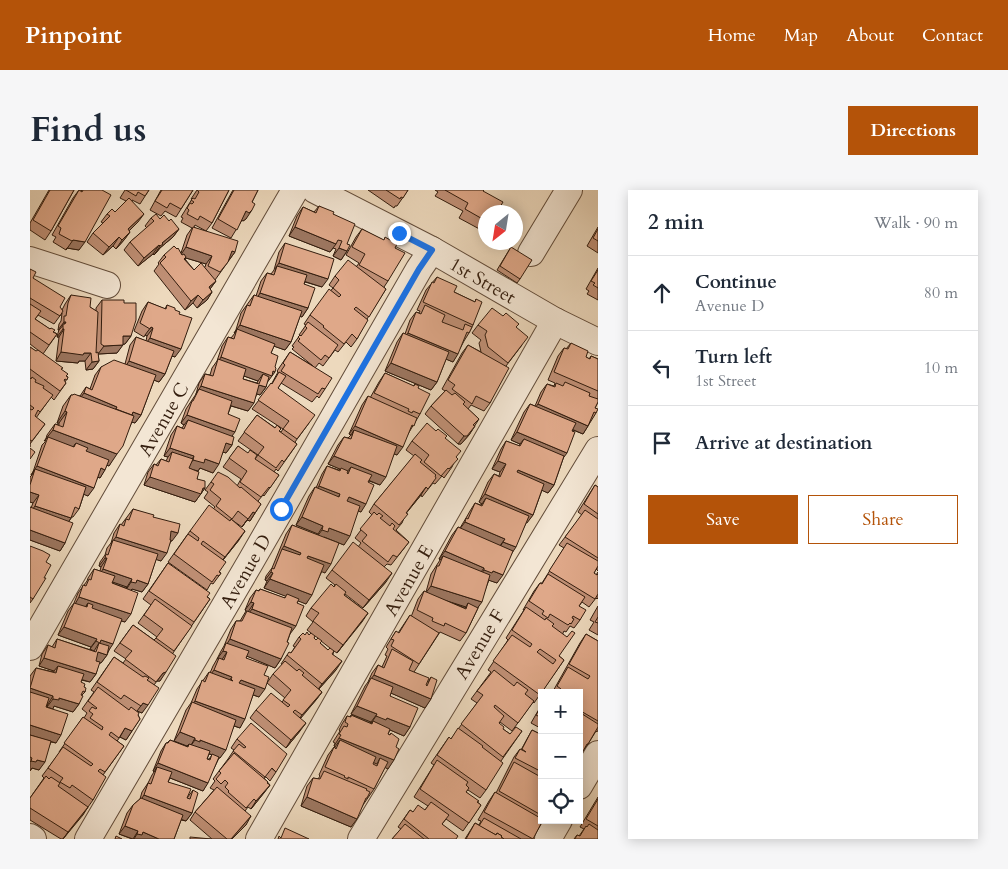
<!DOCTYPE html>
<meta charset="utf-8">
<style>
:root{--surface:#fff;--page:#f6f6f7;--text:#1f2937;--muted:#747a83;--line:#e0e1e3;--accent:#b45309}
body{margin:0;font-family:Cardo,serif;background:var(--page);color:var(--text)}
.controls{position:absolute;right:15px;bottom:15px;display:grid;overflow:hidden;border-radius:0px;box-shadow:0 2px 12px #0003}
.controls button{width:45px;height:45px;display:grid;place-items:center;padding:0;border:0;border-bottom:1px solid var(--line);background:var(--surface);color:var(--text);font:25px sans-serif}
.compass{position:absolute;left:448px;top:15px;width:45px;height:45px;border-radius:50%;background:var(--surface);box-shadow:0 2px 12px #0003;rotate:210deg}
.stop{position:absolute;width:15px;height:15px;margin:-11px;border:4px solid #1a73e8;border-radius:50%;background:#fff}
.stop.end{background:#1a73e8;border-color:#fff;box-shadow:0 1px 5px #0008}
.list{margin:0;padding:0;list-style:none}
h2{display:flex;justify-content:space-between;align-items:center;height:65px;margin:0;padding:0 20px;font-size:21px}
h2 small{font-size:16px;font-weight:400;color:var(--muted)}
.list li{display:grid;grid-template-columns:32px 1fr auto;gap:15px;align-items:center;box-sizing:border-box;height:75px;padding:0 20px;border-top:1px solid var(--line)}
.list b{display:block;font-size:19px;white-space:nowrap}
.list p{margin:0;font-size:16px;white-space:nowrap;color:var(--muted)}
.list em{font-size:16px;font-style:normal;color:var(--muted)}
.actions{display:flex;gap:10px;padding:15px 20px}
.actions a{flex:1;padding:11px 0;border:1px solid var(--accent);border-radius:0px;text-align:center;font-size:18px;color:var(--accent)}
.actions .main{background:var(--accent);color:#fff}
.icon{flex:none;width:28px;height:28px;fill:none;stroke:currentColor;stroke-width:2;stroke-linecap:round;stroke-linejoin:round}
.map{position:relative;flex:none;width:568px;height:649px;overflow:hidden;border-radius:0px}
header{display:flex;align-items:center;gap:30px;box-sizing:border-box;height:70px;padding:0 25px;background:var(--accent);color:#fff}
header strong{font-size:24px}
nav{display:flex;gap:28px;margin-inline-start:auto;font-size:18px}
.intro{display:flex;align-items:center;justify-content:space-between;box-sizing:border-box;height:120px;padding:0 30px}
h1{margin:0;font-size:35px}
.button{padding:12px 22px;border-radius:0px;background:var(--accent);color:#fff;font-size:18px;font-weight:700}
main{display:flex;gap:30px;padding:0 30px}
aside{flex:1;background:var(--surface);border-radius:0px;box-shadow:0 2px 12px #0003}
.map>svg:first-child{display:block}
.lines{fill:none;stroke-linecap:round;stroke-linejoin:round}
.street-casing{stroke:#624c3a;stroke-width:28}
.street{stroke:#f3e6d4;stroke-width:26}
.wall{fill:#c09076;stroke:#331d0e;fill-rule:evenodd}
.shaded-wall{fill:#9c7660;stroke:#331d0e}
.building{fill:#dfa889;stroke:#331d0e;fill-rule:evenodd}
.route{stroke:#1a73e8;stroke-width:6}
.labels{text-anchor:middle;stroke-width:5;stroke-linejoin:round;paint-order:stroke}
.street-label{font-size:19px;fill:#331d0e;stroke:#f3e6d4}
</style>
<header>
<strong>Pinpoint</strong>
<nav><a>Home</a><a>Map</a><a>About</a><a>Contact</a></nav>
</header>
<div class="intro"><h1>Find us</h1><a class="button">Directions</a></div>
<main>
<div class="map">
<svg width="568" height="649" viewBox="0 0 568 649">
<rect width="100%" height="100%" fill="#edd9bd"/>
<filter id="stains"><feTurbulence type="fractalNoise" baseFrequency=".004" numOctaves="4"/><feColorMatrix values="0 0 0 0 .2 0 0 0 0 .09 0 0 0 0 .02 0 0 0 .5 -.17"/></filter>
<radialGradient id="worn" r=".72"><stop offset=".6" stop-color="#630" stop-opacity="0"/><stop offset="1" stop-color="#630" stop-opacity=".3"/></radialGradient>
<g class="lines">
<defs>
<g id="street">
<polyline points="285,0 402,60 525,131 568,152"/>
<polyline points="501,63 539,0"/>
<polyline points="0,70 77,95"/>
<polyline points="0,457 265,0"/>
<polyline points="549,596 568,564"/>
<polyline points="0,647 3,649"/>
<polyline points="58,649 221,371 389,79 402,60"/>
<polyline points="229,649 525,131"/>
<polyline points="331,649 568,260"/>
<polyline points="518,649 529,630"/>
</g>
</defs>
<use href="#street" class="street-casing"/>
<use href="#street" class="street"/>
</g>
<g class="wall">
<polygon points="19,0 44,0 21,41 15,50 0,40 0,33"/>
<polygon points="49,0 51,1 52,0 72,0 49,60 37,58 36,60 23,52 26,47 22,45 43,8"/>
<polygon points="95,0 119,0 110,14 102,10 102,11 108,32 99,41 100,42 94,50 86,59 83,56 73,65 57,52 63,43 73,33 71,32 77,24 85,22 96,11 90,8"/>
<polygon points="131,0 163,0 146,27 135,21 131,26 120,20"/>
<path d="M167,0H199L182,33L176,41L165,35L164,37L205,62L185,90L186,91L180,99L182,102L177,110L167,118L163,113L155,120L124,81L129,74L128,73L134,65L147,59L151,63L157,45L162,38L151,32L153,28L151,27L162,9H161ZM156,68L176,74L175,77L164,80L155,69Z"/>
<polygon points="203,0 228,0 222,12 216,29 213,31 212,30 201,48 182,38"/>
<polygon points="338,0 378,0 367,16 365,16 364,18"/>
<polygon points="405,0 454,0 453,1 456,22 456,41 455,42 429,28 433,21 405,6 408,2"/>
<polygon points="289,16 303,24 317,54 317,61 311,70 303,66 306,59 303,58 300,62 259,46 267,26 273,17 284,22"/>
<polygon points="121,28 130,29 139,31 149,39 143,47 130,58 127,62 124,65 123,64 108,76 94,60 100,52 117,38 115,36"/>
<polygon points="568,37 568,63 557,56"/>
<polygon points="332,39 365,58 358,91 354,97 356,99 337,129 327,149 321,157 316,152 308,162 305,160 293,176 289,173 285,178 295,199 289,208 287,206 282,212 251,193 248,198 279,233 265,252 267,254 248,281 246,279 244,282 249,285 234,306 233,305 228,311 231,314 220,331 217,330 212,337 202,330 209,350 193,370 189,382 191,383 183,394 181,393 177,400 138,372 160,341 185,317 174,308 178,302 175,300 181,292 207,296 211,289 193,277 208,256 225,269 228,265 208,251 227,225 251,242 253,239 222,219 242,193 248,182 247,181 260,162 283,176 262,159 264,157 262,156 270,145 271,146 269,145 276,135 274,134 280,125 303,98 299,95 305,86 327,76 329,73 316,65 326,47"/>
<path d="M255,53L292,97L275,92L274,94L278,118L272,127L270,126L261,152L255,160L244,156L241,163L239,190L237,192L236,197L230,205L227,204L218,221L201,216L198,224L202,246V255L196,263L193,262L183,283L170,278L168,281L167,289L175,298L165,312L114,295L118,282L124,274L126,275L131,269L136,271L138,267L134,266L141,245L147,236L152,238L154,235L151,233L156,219L166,204L169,193L175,184L180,185L182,178L187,171L192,156L198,147L201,148L205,143L211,123L224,105L226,106L231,91L237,83L241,84L244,80L249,62ZM214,186L228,191L227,193L213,189Z"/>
<polygon points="481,57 490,89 487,93 467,80"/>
<polygon points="568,78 568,110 557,104 559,101 556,99"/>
<polygon points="0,79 3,88 32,120 35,114 41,105 66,121 66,118 72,110 101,146 95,154 93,154 87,163 68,164 69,171 63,179 56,180 55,171 49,171 48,173 26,171 29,147 27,147 28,143 29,140 28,140 29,134 31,131 32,123 24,134 8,125 5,129 27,144 13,164 0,154"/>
<polygon points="407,87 424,102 445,112 446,109 443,135 439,143 434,151 423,172 416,169 407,192 401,200 355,181 367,152 373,143 375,144 380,130 386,122 389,123 390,121 387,120 396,100"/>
<polygon points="118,112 135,119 137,115 149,124 145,167 142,166 135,184 129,192 124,190 111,225 105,233 102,232 79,276 77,275 70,288 68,287 58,306 54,304 49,319 43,327 42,327 39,331 35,353 30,361 0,350 0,317 1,318 3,313 0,312 0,287 2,285 12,255 15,252 17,245 25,234 29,235 29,233 27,233 33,216 41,205 50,206 56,197 60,199 65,185 71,177 95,174 100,155 106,147 116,151 117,146 115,145 114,147 104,141 112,121"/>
<polygon points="448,135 486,138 492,155 476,176 460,213 454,221 441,215 438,219 449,229 439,245 431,254 428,254 395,224 401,216 415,201 412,199 432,163 438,155 451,162 449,153 451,150 442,143"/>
<path d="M541,153L556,167L559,169L561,166L568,169V212L565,218L566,223L553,244L543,240L524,295L518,303L512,300L503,325L496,333L467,393L459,390L448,418L436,443L430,451L410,442L384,482L398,492L401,487L395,518L361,503L360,506L380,537L374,546L360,540L358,544L360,545L361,543L358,579L355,577L344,599L333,615L321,637L271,616L277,596L283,588L288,589L290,586L289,585L298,565L304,557L305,558V557L304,556L305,553L303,552L310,541L309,540L312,534L317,526L320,527L321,525L340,533L341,532L321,524L335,496L338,492L342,483L348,475L352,477L357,466L355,465L358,459L356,457L366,441L368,443L380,425L381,427L388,409L394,401L396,402L401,384L410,370L409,369L422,345L428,337L430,338L436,328L440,321L445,313L451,315L452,314L449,312L458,292L464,284L469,286L470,282L462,279L471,259L476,251L489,256L490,254L481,250L494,222L500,214L505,216L511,202L517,194L524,196L525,193L518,190L528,166L534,158L536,159ZM418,411L436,417L435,418Z"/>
<polygon points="0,157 32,180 36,186 38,187 35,192 36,193 24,210 21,207 6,228 15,234 0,254 0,257"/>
<path d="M355,183L383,196L385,194L388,198L390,224L378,244L367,265L364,264L350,295L339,291L331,322L328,321L314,355L294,347V348L295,383L292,381L276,414L268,410L260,444L251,469L245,478L217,466L216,468L234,485L229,507L223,505L210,538L204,536L190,568H189L173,601L140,588L138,592L157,608L163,600L162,623L156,631L151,630L144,649H102L89,644L97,623L103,615L110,609L112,602L118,593L122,585L124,582L123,581L131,561L136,553H137L140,550L157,557V556L144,551L156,520L161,513L167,499L179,482L180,483L183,476L187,469L191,461L194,456L201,439L206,431H210L216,421L215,420L220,408L226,400L228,401L230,399L254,408L256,406L234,398L237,391L235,390L236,386L242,378L256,344L262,335L287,345L288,344L266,335L279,306L285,297L286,298L292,284L297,276L309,280L310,279L298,274L308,255L314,247L318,248L321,245L319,244L332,215L338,206L340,208L349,192ZM179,564L182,565L179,569H177Z"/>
<path d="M415,248L426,268L422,277L414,288L412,286L405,294L403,293L392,307L391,305L376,323L372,333L366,340L379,352L361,375L357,374L354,377L356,392L333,418L315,404L314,405L338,423L307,463L304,461L303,464L306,480L289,499L292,502L286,510L270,528V541L256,558L220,528L226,520L252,512L255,508L237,493L243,484L252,475L251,474L257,465L261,463L265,457L263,456L269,447L275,445H279L281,443L277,440L283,432L276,426L281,418L305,395L296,388L302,380L328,357L331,353L325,348L342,325L339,322L344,314L384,266L376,260L382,251ZM285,446L288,448L286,450L284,448ZM291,451L300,458L298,460L290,453Z"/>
<polygon points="565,295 568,297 568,381 566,379 564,383 566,385 568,382 568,408 567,409 566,408 559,417 552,412 549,416 550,430 544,438 540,436 536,442 534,441 533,443 529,466 534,470 504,513 503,512 482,541 470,532 469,533 473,539 480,544 492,541 471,571 456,600 450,608 438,600 436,602 451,615 433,641 416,629 412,634 426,649 362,649 371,639 368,637 380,620 383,622 395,620 398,616 384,607 404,575 401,573 419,547 421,549 447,513 441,509 461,482 458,480 478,450 476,448 494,420 493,420 504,401 510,393 512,393 534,358 529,355 552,325 548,322"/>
<path d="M103,319L123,327L142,351H141L131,371L126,369L118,394L112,402L102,399L101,400L95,432L91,431L77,465L71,473H69L66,484L60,492L51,490V492L54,497L55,502L52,505L49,514L43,522L24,516L17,517L18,514H17L16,517L26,553L21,552L9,580L2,578L0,581V486L6,478L24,482V481L9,476L12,464L18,455L22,457L27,449L64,461L60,459L61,457L28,445L38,421L44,413L48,403L57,391L58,388L64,379L70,381L71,377L69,376L70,372L75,365L77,358L81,353L84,343L90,334L91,335ZM83,392L97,397L96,398L82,393Z"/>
<polygon points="0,356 16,372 3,409 0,413"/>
<polygon points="138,373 180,409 143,463 130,491 127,491 124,495 112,523 107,521 108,525 110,529 96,550 90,547 87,551 94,556 73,585 63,610 58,617 33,649 31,649 0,630 0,608 14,588 12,586 30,562 29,562 53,527 54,528 57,523 52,519 64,502 61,500 84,467 93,473 96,469 84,461 103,435 124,450 127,447 108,433 121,415 113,409"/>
<polygon points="568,416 568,445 559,440 564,432 560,430"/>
<polygon points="556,444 568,451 568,540 567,542 566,541 558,554 549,566 549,570 549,503 522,503 550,453"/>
<polygon points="512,514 512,539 501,533"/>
<polygon points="502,540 512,545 512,625 510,628 513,630 502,649 435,649 445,633 449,635 451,631 448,630 459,611 465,602 466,603 484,567 490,559 491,560 497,549"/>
<polygon points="207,549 246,582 240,591 236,587 234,588 240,595 221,619 218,617 215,621 216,635 202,649 182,649 160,630 165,622 184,600 180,598 185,591 183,589 198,569 204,560 201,558"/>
<polygon points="568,607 568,649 544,649 547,645 549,646 554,639 550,637"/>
</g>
<g class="shaded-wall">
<polygon points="222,20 216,29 213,31 211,30 216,21"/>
<polygon points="114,24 108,32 92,48 98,39"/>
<polygon points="265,37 306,54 300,62 259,46"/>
<polygon points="149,39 143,47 130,58 124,65 132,53"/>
<polygon points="100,42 94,50 86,59 92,50"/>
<polygon points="89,47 83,56 73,65 79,57"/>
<polygon points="43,50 55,52 49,60 37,58 36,60"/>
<polygon points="129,55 123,64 108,76 114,68"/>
<polygon points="156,57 182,66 176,74 156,68 151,75 150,66"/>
<polygon points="309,58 317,61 311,70 303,66"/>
<polygon points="202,61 205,62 199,70 196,69"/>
<polygon points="249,73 298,89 292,97 245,82 246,77"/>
<polygon points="186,91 180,99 179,97"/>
<polygon points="182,102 177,110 167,118 173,110"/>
<polygon points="230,103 278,118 272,127 225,112"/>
<polygon points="168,105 163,113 155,120 161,111"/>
<polygon points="34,132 36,132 29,140 28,140"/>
<polygon points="210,135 261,152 255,160 206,143 207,139 204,143"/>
<polygon points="121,137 123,138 117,146 115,145"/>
<polygon points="33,139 34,139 29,147 27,147"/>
<polygon points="378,143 428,164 423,172 372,151"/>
<polygon points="93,146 101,146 95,154 87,155"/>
<polygon points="120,148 151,159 145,167 114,156"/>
<polygon points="93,155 87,163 68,164 74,156"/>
<polygon points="31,162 54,163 61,163 55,171 49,171 48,173 26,171"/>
<polygon points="191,167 243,181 245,182 236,194 233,184 228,191 186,176"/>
<polygon points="69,171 63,179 56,180 62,172"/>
<polygon points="99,171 135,184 129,192 94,179"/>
<polygon points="361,173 407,192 401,200 355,181"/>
<polygon points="229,195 236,197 230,205 224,203"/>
<polygon points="171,196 224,213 218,221 166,205 169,199 166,204"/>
<polygon points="54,203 87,217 82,225 48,211"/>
<polygon points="508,214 558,236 553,244 502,222"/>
<polygon points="35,221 37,222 29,233 27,233"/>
<polygon points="103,222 111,225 105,233 98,231"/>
<polygon points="157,225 205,242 199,250 158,230 154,235 151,233"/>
<polygon points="325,236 373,257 367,265 322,246 324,240 321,245 319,244"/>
<polygon points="445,236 439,245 431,254 428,254 434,246"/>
<polygon points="23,240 87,264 79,276 41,261 46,253 40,261 18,247 14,251"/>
<polygon points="487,242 537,263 531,271 494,249 490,254 481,250"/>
<polygon points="196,253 202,255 196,263 190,261"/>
<polygon points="140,258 164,266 159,274 142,262 138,267 134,266"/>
<polygon points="304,266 356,287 350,295 319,282 321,277 317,282 298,274"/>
<polygon points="175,269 189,274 183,283 170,278 168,281 157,278 163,270"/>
<polygon points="468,271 476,274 470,282 462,279"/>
<polygon points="7,276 64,298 58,306 3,285 5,279 1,285"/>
<polygon points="71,278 75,280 70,288 65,286"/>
<polygon points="488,280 524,295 518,303 483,288"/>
<polygon points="120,287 173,298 175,298 165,312 114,295"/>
<polygon points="289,296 310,304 305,313 284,304"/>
<polygon points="396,297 391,305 370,331 376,323"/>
<polygon points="0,302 9,305 3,313 0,312"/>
<polygon points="455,304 503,325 497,333 453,314 456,308 452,314 449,312"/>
<polygon points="319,307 336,314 331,322 313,315"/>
<polygon points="5,316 41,328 35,337 0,323"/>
<polygon points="223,322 225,323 220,331 217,330 212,337"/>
<polygon points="272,327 293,336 288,344 266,335"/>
<polygon points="435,332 475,349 469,357 429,340"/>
<polygon points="299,338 320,346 314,355 294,347 292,351 286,348 292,340"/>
<polygon points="0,340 35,353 30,361 0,350"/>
<polygon points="141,341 148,343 142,351 136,349"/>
<polygon points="215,341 209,350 189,375 195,367"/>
<polygon points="86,347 137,363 131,371 81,356 82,352"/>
<polygon points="473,352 486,357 480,366 468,360"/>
<polygon points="254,356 271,363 265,371 252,359"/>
<polygon points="415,361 454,378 448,386 413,366 410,370 409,369"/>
<polygon points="278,366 301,374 295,383 272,374"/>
<polygon points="75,368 77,368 71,377 69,376"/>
<polygon points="73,379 102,389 97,397 68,387"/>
<polygon points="454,380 463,381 473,385 467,393 458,390 448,388"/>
<polygon points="241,382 243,383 237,391 235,390"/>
<polygon points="362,383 356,392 333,418 339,410"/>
<polygon points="240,389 282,405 276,414 234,398"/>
<polygon points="107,390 118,394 112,402 102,399 100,401 96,400 101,392"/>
<polygon points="401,396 452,412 446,420 438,413 436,417 395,404"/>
<polygon points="49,407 101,424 95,432 55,419 58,413 54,419 44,416"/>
<polygon points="221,412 224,413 218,422 215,420"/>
<polygon points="222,419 266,436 260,444 216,427"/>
<polygon points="338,423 332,432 307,463 313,455"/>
<polygon points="34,437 67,449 61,457 28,445"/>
<polygon points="200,449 251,469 245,478 195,457"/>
<polygon points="71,450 83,454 77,463 69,453 64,461 60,459 66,451"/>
<polygon points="193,461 197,462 191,471 189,468 187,469"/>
<polygon points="68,462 77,465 71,473 63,471"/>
<polygon points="14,468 66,484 60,492 26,482 28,476 24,481 9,476"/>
<polygon points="312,471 306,480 286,502 292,494"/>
<polygon points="184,480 202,487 196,495 178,488"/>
<polygon points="136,482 130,491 127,491 133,483"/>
<polygon points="344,485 401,509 395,518 338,493"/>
<polygon points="211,490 235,499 229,507 205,498"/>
<polygon points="0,498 23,506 18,514 0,509"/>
<polygon points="292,502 286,510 266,534 272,525"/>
<polygon points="29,508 49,514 43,522 24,516 23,519 17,517 23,509"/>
<polygon points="165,511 215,529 210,538 159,519"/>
<polygon points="113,513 118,515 112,523 107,521"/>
<polygon points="327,516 347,524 341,532 321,524"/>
<polygon points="346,526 357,528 380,537 374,546 351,536 343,531 340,535"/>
<polygon points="276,533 270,541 256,558 261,550"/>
<polygon points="0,535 31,545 26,553 0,545"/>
<polygon points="95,538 102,541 96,550 90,547"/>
<polygon points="150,542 165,548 160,557 159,554 157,556 144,551"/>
<polygon points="309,548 364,570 358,579 348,574 350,568 347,574 307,558 310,550 305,557 304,556"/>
<polygon points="165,550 170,550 196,560 190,568 165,558 159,558"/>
<polygon points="7,570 15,572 9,580 2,578 0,581 0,572 1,571"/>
<polygon points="128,573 178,593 173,601 125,582 127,577 124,582 123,581"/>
<polygon points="240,595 234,603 221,619 226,611"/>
<polygon points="114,605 162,623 156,631 108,614"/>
<polygon points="277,607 327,629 321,637 271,616"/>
<polygon points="58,617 53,625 33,649 38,642"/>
<polygon points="221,626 216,635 202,649 201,649"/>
<polygon points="95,636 108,641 103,649 89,644"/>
<polygon points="113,642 129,649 104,649 107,644"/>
</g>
<g class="building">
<polygon points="20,0 44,0 21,41 3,30"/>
<polygon points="49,0 52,2 53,0 72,0 81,5 55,52 43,50 42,51 29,44 31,38 28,36"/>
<polygon points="96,0 119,0 115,6 108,2 106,6"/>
<polygon points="132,0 163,0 151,19 140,13 137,18 125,11"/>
<polygon points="167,0 199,0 182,33 170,26 168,30 157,24 159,20 157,18 160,13 162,14 164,12 161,10 163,8 165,9 169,2"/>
<polygon points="204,0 228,0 222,12 225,14 222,20 219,23 216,21 207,40 188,29"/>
<polygon points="356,0 378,0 373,8 371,7 370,9"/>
<polygon points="415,0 454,0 453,1 473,12 467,22 456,22 456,31 435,19 438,13"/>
<polygon points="99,8 114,24 98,39 100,42 92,50 89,47 79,57 63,43 80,26 77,24 82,19 85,22"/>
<polygon points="289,16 304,22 303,24 325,34 317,54 320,55 317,61 309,58 312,51 308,50 306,54 265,37 273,17 286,23"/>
<polygon points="126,24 130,29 134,25 139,31 141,29 149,39 132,53 133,54 130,56 129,55 114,68 100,52 124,31 121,28"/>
<polygon points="163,37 208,51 205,62 202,61 198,72 190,82 178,76 182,66 156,57"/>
<polygon points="332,39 354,50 355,47 367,54 365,58 375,63 358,91 329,75 335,64 322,57"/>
<polygon points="568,39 568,51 563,48"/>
<polygon points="255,53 304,69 298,89 249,73"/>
<polygon points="144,56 147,59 148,58 152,65 154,64 156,67 154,69 164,80 171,73 186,91 179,97 182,102 173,110 168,105 161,111 130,73 136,67 134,65"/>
<polygon points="481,57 502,70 490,89 470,76"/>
<polygon points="318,70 356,99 339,127 326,117 324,119 338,130 327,149 322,144 314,154 293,137 294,136 280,125 299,99 309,107 311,105 303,98 309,90 305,86"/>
<polygon points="247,76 277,85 274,94 285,98 278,118 230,103 237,83 244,85"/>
<polygon points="0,79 6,82 3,88 35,108 30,117 33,121 30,126 0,108"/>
<polygon points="568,80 568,98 563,95 565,93 561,91"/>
<polygon points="407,87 427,96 424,102 445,112 446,109 452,112 443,135 393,112 402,92 404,93"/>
<polygon points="41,105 61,108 60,117 68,122 66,163 68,162 69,171 62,172 61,163 54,163 53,165 31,162 34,139 33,139 33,134 35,134 36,132 34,132 34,126 36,126 38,113"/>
<polygon points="224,105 272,121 261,152 210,135 217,115 220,116"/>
<polygon points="72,110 94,110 94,113 106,113 106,130 101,146 93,146 93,155 74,156 71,154"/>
<polygon points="118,112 136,119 137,115 145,118 145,120 150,122 149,124 162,128 151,159 120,148 123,138 121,137 120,139 110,133"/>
<polygon points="0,114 11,121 5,129 20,139 21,138 25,140 23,142 27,144 19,155 0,142"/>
<polygon points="395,115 415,125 412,132 433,140 435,134 442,137 439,143 437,142 428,164 378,143 386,122 391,124"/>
<polygon points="462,118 473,126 476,123 489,134 486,137 498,147 478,173 458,157 455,145 457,141 448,135"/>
<polygon points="278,132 308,155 299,168 295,165 291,170 268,151 270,149 268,147 270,145 271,146 277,138 275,136"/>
<polygon points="207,139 245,154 241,163 248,166 245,177 246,178 245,182 243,181 242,186 191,167 198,147 204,149"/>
<polygon points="373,143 419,162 407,192 361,173"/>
<polygon points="106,147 144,161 135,184 99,171"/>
<polygon points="541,153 558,161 556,167 560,169 561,166 568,169 568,201 524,182 534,158 538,159"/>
<polygon points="438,155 479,178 460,213 446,206 442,214 422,199 425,195 418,190"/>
<polygon points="0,157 6,161 8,160 33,178 31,179 38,184 36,186 38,187 37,190 35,189 34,190 36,193 30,201 0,179"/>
<polygon points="260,162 302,188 295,199 292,198 288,204 251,181 255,175 253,173"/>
<polygon points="188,169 216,179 213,189 229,194 233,184 239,187 236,197 229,195 224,213 171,196 175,184 183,186"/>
<polygon points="84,170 126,185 111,225 103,222 102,225 86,219 87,217 54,203 56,197 62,200 71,177"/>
<polygon points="249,182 256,186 248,198 285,225 267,249 253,239 259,231 228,210 241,193 242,194"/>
<polygon points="355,183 384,196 385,194 389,196 388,198 400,204 390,224 383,221 382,223 378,221 379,219 344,203"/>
<polygon points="2,187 6,190 5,192 14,196 13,198 23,205 10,222 8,220 5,226 15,234 2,251 0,250 0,219 2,220 4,218 0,215 0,188 1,189"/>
<polygon points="535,192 560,203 559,206 568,209 568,212 565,218 568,219 566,223 564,222 558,236 508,214 517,194 525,197 526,193 533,196"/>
<polygon points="169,199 202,211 198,224 210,229 205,242 157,225 162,211 163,211"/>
<polygon points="416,200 422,205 425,203 435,212 433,214 449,229 443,235 445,236 437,246 434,246 401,216"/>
<polygon points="44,204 104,226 93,256 87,264 23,240 25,234 33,237 37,222 35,221 41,205 43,205"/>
<polygon points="338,206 387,228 384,236 382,235 373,257 325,236"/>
<polygon points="500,214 546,233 542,241 545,242 537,263 487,242"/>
<polygon points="227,225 245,238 247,235 251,239 249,241 267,254 254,272 252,270 246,278 228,265 234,257 214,242"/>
<polygon points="158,230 204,247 202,255 196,253 189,274 175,269 174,273 163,270 164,266 140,258 147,236 154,239"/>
<polygon points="397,233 406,241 408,239 417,246 415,248 431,261 426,267 428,269 419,279 418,278 411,286 394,272 399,265 382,251"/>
<polygon points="324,240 367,256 356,287 304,266 314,247 321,249"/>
<polygon points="18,247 44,257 46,253 58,258 56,261 79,270 75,280 71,278 64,298 7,276"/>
<polygon points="494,249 534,266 524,295 488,280 487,282 514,294 503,325 455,304 464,284 470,287 476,274 468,271 476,251 490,256"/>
<polygon points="208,256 218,263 220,260 227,265 225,269 249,285 240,298 239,297 231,307 210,292 217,281 199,268"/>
<polygon points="0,258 5,262 0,269"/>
<polygon points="142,262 163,269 159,278 169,282 167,289 175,291 175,298 173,298 171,304 120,287 124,274 128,276 131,269 139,272"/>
<polygon points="385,264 392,270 390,272 406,285 405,286 406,288 398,299 396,297 376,323 378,324 369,335 344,314"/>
<polygon points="297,276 310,281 311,278 318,281 317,283 318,284 321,277 342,285 338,292 344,295 336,314 319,307 317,311 330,316 320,346 299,338 298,342 292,340 293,336 272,327 285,297 309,307 310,304 289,296"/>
<polygon points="5,279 56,297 49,319 45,317 41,328 5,316 9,305 0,302 0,295"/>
<polygon points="188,282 198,287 210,298 211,297 231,314 225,323 223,322 218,329 208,321 202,329 186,316 191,309 180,300 184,294 181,292"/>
<polygon points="565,295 568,297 568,324 554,314"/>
<polygon points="456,308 499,326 486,357 473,352 475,349 435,332 436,328 438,329 445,313 452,316"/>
<polygon points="179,315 200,331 201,329 215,341 195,367 173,351 171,354 196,372 189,382 191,383 189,386 187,385 182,392 144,364 158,344 168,351 169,348 160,341"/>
<polygon points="0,317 43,333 35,353 0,340"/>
<polygon points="103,319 124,325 123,327 150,334 148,343 141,341 140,350 141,350 137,363 86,347 90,334 94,336 96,329 99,330"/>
<polygon points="555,320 568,329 568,368 535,347"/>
<polygon points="344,322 347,325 349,323 353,326 350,328 360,336 362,333 365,336 363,339 379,352 367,367 363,365 358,372 332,351 337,345 330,339"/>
<polygon points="262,335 309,353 301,374 278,366 277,368 294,375 282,405 240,389 243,383 241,382 242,378 244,379 252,359 270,365 271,363 254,356"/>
<polygon points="428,337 483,361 473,385 463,381 462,383 454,380 454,378 415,361"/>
<polygon points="83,350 128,364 118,394 107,390 106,393 101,392 102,389 73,379 77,368 75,368 76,364 78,365"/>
<polygon points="323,352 362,383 339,410 302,380"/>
<polygon points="537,353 568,371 568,376 564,383 567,385 568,384 568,404 565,409 519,381"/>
<polygon points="0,356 13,361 20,365 16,372 21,375 14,388 16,388 3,409 0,407"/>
<polygon points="413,366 460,385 452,412 401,396 407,376 409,376"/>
<polygon points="138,373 180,403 177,407 180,409 164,432 119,401"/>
<polygon points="64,379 85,386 82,393 108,403 101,424 49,407 53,395 56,396 59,389 61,390"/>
<polygon points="518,384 555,407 549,416 556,420 550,430 543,426 542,428 544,429 541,434 540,433 538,435 520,424 518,428 512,424 514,421 499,411 510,393 512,394"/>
<polygon points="301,394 304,397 306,394 316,402 314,405 338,423 313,455 283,431 289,423 281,418"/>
<polygon points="230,399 255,408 257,404 269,409 267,413 274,416 266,436 222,419 224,413 221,412 226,400 229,401"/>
<polygon points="394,401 436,419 438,413 448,418 436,443 415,433 414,436 402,431 403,428 387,420"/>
<polygon points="125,409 162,436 144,461 126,448 133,439 114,425"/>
<polygon points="44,413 57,417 58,413 63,415 62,418 92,429 83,454 71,450 70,453 66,451 67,449 34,437"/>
<path d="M496,417L515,430L516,428L524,434L522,436L537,447L542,441L545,443L529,466L534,470L510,505L463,471L482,445L500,457L502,454L482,440ZM510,459L526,470L523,474L507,462Z"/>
<polygon points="217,421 262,438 257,452 259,453 251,469 200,449 206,431 212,431"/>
<polygon points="380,425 409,443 389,474 361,456 364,450 361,449 366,441 369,443"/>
<polygon points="568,427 568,433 565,432"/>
<polygon points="103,435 146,466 136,482 133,483 126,492 95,469 102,461 90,453"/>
<polygon points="277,442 279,445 281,443 285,446 284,448 286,450 288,448 292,451 290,453 298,460 300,458 304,461 302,464 312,471 292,494 257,465 259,462 261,463 271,449 269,447 273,443 275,445"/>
<polygon points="556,444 568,451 568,531 549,520 549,503 529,503 531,499 527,496 538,477 558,489 560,486 539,474"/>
<polygon points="27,449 66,462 69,453 79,456 77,465 68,462 66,471 70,472 66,484 14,468 18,455 25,458"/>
<polygon points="196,453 219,461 216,468 238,476 234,485 239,487 235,499 211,490 209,493 225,499 215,529 165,511 172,490 175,492 179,482 203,491 201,489 202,487 184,480 189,468 194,470 197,462 193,461"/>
<polygon points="362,459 383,471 379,480 399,488 396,495 397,496 401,487 407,490 401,509 344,485 348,475 354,478"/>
<polygon points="84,467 113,487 115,486 119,488 117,490 129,498 118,515 113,513 111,516 94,505 91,509 67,492"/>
<polygon points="255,471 267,481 269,479 274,483 272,485 292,502 272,525 265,520 263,522 276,533 261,550 226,520 241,503 258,517 260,515 253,510 261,500 243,484"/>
<polygon points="28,476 54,484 51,492 55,494 54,497 56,498 55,502 53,501 51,505 53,506 49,514 29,508 29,510 23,509 23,506 0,498 6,478 26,483"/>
<polygon points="464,480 484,496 487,492 498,500 495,504 504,511 488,533 465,515 464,517 474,526 469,533 474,537 473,539 480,544 486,537 492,541 473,567 431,534 453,505 447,501"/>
<polygon points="341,488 363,497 360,506 388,518 380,537 357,528 356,530 346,526 347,524 327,516"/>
<polygon points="68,497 99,520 101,517 109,523 108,525 110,529 102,541 95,538 89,548 81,542 79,545 94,556 75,582 70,579 68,581 76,587 63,610 42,595 40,598 30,592 33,588 18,578 33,557 61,576 63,574 34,553 53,527 72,540 73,537 60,528 63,524 59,521 62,517 66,519 67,518 58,511"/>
<polygon points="0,502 19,508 16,517 38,524 31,545 0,535"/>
<polygon points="162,512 206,530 196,560 170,550 170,552 165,550 165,548 150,542"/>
<polygon points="512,515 512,528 506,525"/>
<polygon points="549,522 568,534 568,537 558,554 557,554 552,563 549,562"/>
<polygon points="321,525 342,534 343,531 360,539 358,544 360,545 361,543 369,549 366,557 369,559 364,570 309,548 311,545 309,544 314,536 317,537 318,534 315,532 317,526 321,527"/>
<polygon points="221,533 257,564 246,582 242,578 235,587 203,561 209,554 214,558 216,557 207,549"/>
<polygon points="428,538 453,556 452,557 473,573 456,600 407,565 419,547 421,549"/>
<polygon points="502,540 512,545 512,582 485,568 490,559 496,562 492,559"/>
<polygon points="0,545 21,551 15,572 7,570 6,572 1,571 2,568 0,567"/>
<polygon points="140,550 158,557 159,554 180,561 177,569 180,570 182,564 189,567 178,593 128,573 136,553 138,553"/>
<polygon points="310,550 346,567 343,574 347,576 350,568 358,572 344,599 318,587 318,589 314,587 315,586 295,577 304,557 306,559"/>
<polygon points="204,563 238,592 237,593 240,595 226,611 224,609 216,618 198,602 199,601 195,597 198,593 195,590 191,594 186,589 191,583 189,581"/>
<polygon points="407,570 438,592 436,595 439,598 436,602 449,611 447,612 451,615 439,633 390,599"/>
<polygon points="484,572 509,586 510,584 512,585 511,625 469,601"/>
<polygon points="127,577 142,582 138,592 161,599 157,608 160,609 163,600 168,603 162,623 114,605 118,593 121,594"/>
<polygon points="294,581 337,599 336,600 340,602 337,608 336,608 327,629 277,607 283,588 290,589"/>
<polygon points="16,586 19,589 21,587 30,593 28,596 58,617 38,642 0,618 0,608"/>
<polygon points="187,597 221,626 201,649 197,649 165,622"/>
<polygon points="465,602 512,629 512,630 513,630 503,649 454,622"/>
<polygon points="111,608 153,625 144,649 129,649 113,642 112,645 107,644 108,641 95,636 103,615"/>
<polygon points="568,609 568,636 556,629"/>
<polygon points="401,612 419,625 412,634 428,646 426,649 399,649 374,629 380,620 383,622 388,615 395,620"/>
<polygon points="454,628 491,649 474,649 471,647 472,646 467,643 466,645 449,636"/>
<polygon points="445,633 466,645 467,643 472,646 471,647 474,649 436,649"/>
<polygon points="375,634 394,649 362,649"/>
<polygon points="559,634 568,640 568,649 545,649 547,645 550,646 556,636 557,637"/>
<polygon points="255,638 279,649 248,649 249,646 251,648"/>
<polygon points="86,646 92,649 85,649"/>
<polygon points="160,647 181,649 160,649"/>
</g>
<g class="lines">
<polyline class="route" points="251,319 389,79 402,60 369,43"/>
</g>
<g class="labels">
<g class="street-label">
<text transform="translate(453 90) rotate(30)" y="7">1st Street</text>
<text transform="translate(133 229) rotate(-60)" y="7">Avenue C</text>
<text transform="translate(215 381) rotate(-60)" y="7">Avenue D</text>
<text transform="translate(378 390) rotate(-60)" y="7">Avenue E</text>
<text transform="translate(449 454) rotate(-59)" y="7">Avenue F</text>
</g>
</g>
<rect width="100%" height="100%" filter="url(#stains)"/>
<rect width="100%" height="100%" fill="url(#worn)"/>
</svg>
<div class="controls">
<button>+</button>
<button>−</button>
<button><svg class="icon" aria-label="locate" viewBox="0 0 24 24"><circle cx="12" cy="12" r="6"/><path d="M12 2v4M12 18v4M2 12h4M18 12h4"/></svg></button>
</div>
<svg class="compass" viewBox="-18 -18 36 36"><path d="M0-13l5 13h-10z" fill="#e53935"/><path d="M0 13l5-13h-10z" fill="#747a83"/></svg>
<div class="stop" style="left:251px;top:319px"></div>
<div class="stop end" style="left:369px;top:43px"></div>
</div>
<aside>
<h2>2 min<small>Walk · 90 m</small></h2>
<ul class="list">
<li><svg class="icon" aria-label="ahead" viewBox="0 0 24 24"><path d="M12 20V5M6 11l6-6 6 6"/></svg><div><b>Continue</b><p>Avenue D</p></div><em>80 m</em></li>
<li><svg class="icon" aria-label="left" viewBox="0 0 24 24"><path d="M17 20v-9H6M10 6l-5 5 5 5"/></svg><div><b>Turn left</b><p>1st Street</p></div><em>10 m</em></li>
<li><svg class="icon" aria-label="arrive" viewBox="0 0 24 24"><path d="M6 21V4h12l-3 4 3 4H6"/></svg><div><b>Arrive at destination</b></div></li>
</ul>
<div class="actions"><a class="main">Save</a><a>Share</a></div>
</aside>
</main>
